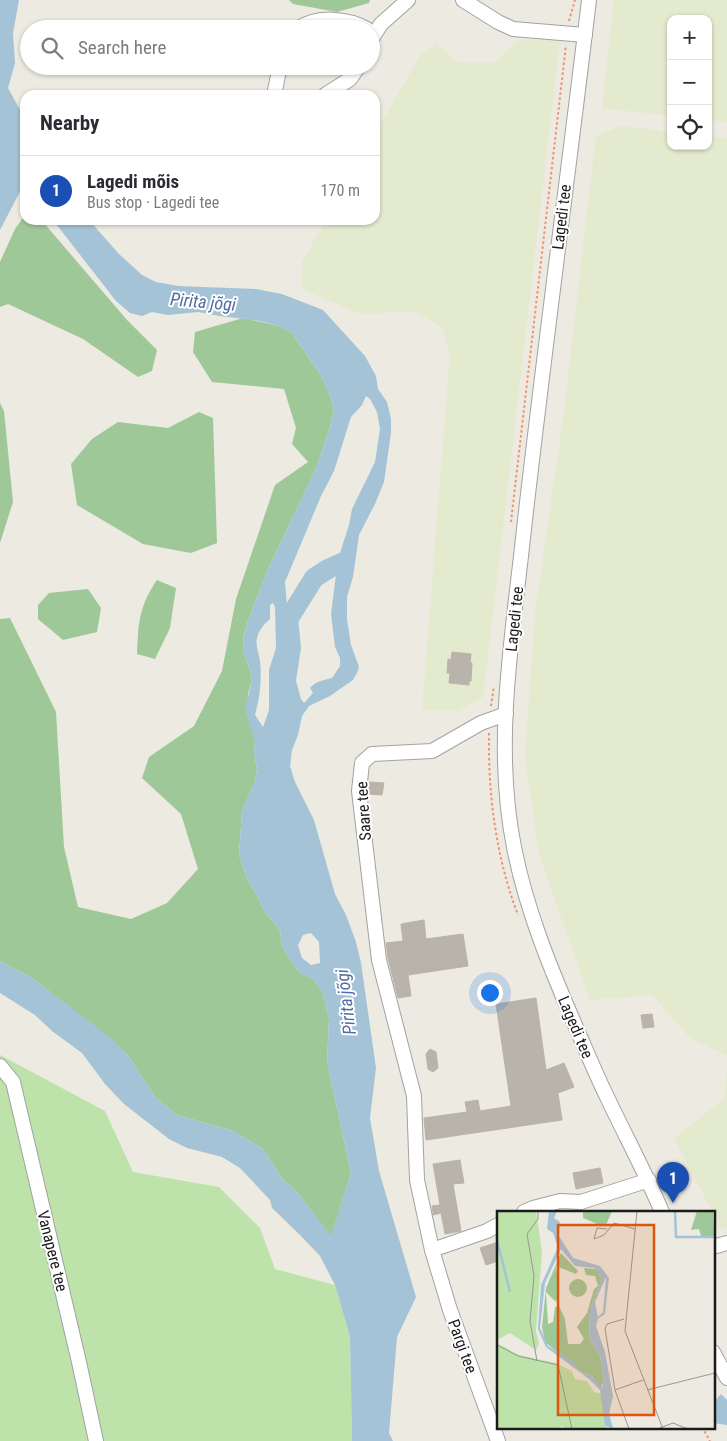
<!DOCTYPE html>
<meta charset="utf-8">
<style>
:root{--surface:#fff;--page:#f2f2f3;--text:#2b2b33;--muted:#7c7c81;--line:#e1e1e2;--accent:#111827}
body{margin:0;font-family:"Roboto Condensed",sans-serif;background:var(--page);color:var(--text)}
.controls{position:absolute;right:15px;top:15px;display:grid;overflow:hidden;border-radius:10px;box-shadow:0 1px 4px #0004}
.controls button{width:45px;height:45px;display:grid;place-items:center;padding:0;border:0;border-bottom:1px solid var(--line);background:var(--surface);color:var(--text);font:25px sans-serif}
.you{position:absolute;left:489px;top:992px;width:18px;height:18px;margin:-12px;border:4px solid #fff;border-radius:50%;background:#1a73e8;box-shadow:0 0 0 8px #1a73e833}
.badge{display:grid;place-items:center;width:32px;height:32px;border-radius:50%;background:var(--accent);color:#fff;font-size:16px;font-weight:700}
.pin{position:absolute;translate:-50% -41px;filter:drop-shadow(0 1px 2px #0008)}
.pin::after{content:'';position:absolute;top:26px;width:18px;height:15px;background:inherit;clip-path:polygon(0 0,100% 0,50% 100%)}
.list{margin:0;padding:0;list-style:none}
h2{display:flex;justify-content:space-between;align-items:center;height:65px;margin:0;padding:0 20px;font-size:21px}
h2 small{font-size:16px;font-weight:400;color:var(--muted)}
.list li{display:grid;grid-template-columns:32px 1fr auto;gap:15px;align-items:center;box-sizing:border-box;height:70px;padding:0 20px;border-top:1px solid var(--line)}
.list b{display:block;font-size:19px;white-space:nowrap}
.list p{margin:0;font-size:16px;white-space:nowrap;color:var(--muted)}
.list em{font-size:16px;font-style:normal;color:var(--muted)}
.icon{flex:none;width:28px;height:28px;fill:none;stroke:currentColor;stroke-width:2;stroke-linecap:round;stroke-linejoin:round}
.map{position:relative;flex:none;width:727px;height:1441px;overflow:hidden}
.search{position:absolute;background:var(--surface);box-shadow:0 1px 4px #0004;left:20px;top:20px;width:360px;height:55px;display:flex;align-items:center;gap:12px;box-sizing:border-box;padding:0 18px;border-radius:28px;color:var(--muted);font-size:19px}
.panel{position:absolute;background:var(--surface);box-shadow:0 1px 4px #0004;left:20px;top:90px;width:360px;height:135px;border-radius:15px}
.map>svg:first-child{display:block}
.farmland{fill:#e3eace}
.grass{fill:#bde3aa}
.forest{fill:#9fc899}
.water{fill:#a5c3d7;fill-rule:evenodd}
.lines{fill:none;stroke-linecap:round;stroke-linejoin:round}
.stream{stroke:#a5c3d7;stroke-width:3}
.river{stroke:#a5c3d7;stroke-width:20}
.building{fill:#b8b3ab;stroke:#bcb3a5}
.minor-casing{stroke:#a2a2a2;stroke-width:16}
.path{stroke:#ee9270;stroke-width:2;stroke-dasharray:2.5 2.5;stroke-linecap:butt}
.minor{stroke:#fff;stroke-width:14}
.labels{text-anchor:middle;stroke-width:4;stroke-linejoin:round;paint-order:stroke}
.street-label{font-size:16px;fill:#1b1b1b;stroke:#fff}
.water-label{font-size:18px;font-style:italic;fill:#506ca2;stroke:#fff}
.inset-river{fill:none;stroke:#a5c3d7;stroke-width:2.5}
.inset-road{fill:none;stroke:#989792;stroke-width:1}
.view{fill:#de560d;fill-opacity:0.15;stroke:#de560d;stroke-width:2.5}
.inset-edge{fill:none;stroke:#1b1b1b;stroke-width:2.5}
</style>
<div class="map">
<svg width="727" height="1441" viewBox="0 0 727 1441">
<rect width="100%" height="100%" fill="#eceae1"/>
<g class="farmland">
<polygon points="614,0 727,0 727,122 708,120 708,19 671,19 671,116 602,108"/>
<polygon points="560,39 483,697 457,711 422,711 450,354 442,327 414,311 360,314 302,289 302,262 326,220 375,220 375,134 420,56 436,44 458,62 494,63 517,41"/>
<polygon points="621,126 671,132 671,146 708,146 708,136 727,138 727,1055 691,1039 652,995 590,1000 539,854 525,757 535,614 563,420 596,136"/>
<polygon points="727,1070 727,1228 721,1229 674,1138 725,1098"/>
</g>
<polygon class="grass" points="0,1055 105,1111 133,1172 219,1187 260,1228 275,1269 335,1285 350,1337 352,1441 0,1441"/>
<g class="forest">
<polygon points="289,0 370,0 369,3 337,12 293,4"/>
<polygon points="25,215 25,220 39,220 43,222 127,320 157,350 152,371 138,377 83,339 8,304 0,307 0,262 15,229"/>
<polygon points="243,318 279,326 292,333 321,376 329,393 334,409 330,427 316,469 268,569 248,621 243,639 244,653 250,670 252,681 248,694 255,741 254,752 257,769 254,784 242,811 239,855 247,878 257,896 265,912 280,930 282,947 299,972 313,979 323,992 329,1019 327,1061 351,1173 331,1237 297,1192 283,1180 263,1149 233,1131 177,1115 155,1097 129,1057 112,1040 32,978 0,961 0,619 10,618 56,712 64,847 78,907 131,919 167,903 198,869 181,814 142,778 149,757 194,726 222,671 236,599 275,485 308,462 292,444 296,428 284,389 212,382 193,352 195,332"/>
<polygon points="0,403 4,411 13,502 0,543"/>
<polygon points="199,412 213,418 217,543 191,553 143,544 77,505 71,464 92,439 118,422 168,428"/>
<path d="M157,580L176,588L170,628L155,659L137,654C138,624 139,606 157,580Z"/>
<polygon points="88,589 101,608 97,632 63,640 38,619 38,605 49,593"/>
</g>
<g class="water">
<polygon points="0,0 19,0 13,33 15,63 8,88 25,119 25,182 0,230"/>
<path d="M53,220H89L118,253L142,275L156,282L178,286L256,289L282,294L323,310L365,356L376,376L378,389L387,402L391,419V433L384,482L375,504L359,535L353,577L347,597V619L351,645L359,667L357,673L353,680L330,696L309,706L302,716L298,735L292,750L290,766L295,782L314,820L335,894L346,915L356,942L361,963L376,1068L370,1118L379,1171L416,1297L397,1337L389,1433L393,1441H352L350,1337L335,1285L320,1256L300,1235L272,1208L270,1200L240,1168L222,1157L187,1148L169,1139L124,1104L105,1084L82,1053L52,1031L35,1015L0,993V961L32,978L112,1039L129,1057L155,1097L177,1115L233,1131L263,1149L283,1180L297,1192L331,1236L351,1173L327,1061L329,1019L323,992L313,979L299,972L282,947L280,930L265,912L257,896L247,878L239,855L242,811L254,784L257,769L254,752L255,741L245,709L252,681L250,670L244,653L243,640L248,621L268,569L316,469L330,427L334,409L329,393L321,376L292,333L279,326L259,321L220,316L198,312L168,315L152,312L142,316L130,313L116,301ZM366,396L370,399L377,412L380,429L375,462L352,509L349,525L338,559L331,614L335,647L340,658V666L332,678C324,680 316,681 310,688L313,693L304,703L301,699L296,681L301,648L298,618L287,606L285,582L321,496L334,471L351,417L362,405ZM273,603L275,607L276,648L269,670V710L263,727L255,715C260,697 262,680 260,661C259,653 255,646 257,638C259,630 264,624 270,619V605ZM311,933L319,942L320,963L311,965L302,958L298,945L303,935Z"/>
<polygon points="721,1394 727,1400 727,1425 713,1423 713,1403"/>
</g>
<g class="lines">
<polyline class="stream" points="713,1427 715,1424"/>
<polyline class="river" points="286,623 314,578 328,569 341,563"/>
</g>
<g class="building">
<polygon points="452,652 471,654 470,663 472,663 471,681 469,681 469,685 449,683 450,673 447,673 448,659 451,660"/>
<polygon points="369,782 384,783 382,795 368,794"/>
<polygon points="424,920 426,939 463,934 468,966 408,975 411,996 398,998 388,958 386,943 403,941 401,924"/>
<polygon points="536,998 546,1070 564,1063 574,1087 558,1093 562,1120 426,1140 424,1118 467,1112 465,1102 478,1100 480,1111 511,1106 496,1004"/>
<polygon points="652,1014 654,1027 643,1028 641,1015"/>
<polygon points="430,1049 436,1052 438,1068 433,1072 428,1069 426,1054"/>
<polygon points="460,1160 464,1183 453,1184 461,1231 445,1234 441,1213 433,1215 433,1212 432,1206 440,1205 433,1164"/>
<polygon points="600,1168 603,1183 576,1189 573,1173"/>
<polygon points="498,1242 498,1261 486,1265 480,1248"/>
</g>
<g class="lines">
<defs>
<g id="minor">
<polyline points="463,0 498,22 513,29 585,35"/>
<path d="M589,0C568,176 544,352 524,529C513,634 493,743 514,847C526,909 550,967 575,1025C586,1050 596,1075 608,1099C626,1137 646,1174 662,1212"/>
<path d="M298,29C316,15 348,18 367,29"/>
<polyline points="371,40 381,24 408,0"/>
<polyline points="274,95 280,66"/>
<polyline points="325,95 350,79 359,66"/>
<polyline points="0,1066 13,1082 79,1362 96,1441"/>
<polyline points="524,1212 533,1208 560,1201 581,1202 649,1180"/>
<polyline points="713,1247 727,1243"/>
<polyline points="432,1250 487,1231 498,1225"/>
<polyline points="713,1352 727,1378"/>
<polyline points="498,1441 450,1310 432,1250 417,1180 414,1096 379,960 359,791 362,763 372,754 432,751 481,723 506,714"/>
</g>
</defs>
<use href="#minor" class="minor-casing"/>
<g class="path">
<polyline points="569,21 575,0"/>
<polyline points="511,522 566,45"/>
<polyline points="491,706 494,686"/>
<path d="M489,733C488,795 496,857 518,915"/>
<polyline points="702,1427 710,1441"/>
</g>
<use href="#minor" class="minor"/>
</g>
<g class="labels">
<g class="street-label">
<text transform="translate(561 217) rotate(-83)" y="6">Lagedi tee</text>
<text transform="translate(514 619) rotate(-84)" y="6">Lagedi tee</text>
<text transform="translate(363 811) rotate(-94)" y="6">Saare tee</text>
<text transform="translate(576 1027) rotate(67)" y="6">Lagedi tee</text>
<text transform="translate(53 1251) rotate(76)" y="6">Vanapere tee</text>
<text transform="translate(463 1346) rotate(70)" y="6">Pargi tee</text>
</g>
<g class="water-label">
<text transform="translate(203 302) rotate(5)" y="6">Pirita jõgi</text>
<text transform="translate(346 1002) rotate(-97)" y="6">Pirita jõgi</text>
</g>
</g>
<g transform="translate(497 1211)">
<rect width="218" height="218" fill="#eceae1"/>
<path d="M0,0H39L45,41L39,120L42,133L39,139L13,122L0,129ZM0,132L22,144L59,152L75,160L78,168L90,170L97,181L105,183L109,217H67L66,215L59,218L0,217Z" fill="#bde3aa"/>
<path d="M86,0L99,1L115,0L109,14L105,15L86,7ZM200,0H216L217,25H204L202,18L194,19ZM64,42L81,60L79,63L59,55L62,80L59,91L49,81L51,113L56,111L58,96L62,95L68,108L71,133H83L87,128L80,116L90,102L97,78L101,75L98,65L89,64L87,57L99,58L105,68L93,98L92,127L103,145L107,169L104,177L95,165L84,161L48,131L45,116L49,77ZM72 77a9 9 0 1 1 18 0a9 9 0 1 1-18 0Z" fill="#9fc899"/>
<path d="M52,0H60L57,7L63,11L62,25L76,47L103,55L112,67L108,103L101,108L99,115L108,141L116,185L112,203L116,217L108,215L103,179L92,168L49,136L41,118L44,74L61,36L56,22L50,18ZM64,38L78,55L98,57L105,68L93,98L92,127L103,145L107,169L105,177L95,165L84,161L76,151L51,135L43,117L48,72ZM109,66L106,101L101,106L98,91Z" fill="#a5c3d7" fill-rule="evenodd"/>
<path class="inset-river" d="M178,0L179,26H218M0,29L13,81"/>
<path class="inset-road" d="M140,0L128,120L166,218M110,18L100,17L97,28L107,24L117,12L138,18M127,108L110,113L108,118L118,179L132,218M0,134L21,145L61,154L75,218M40,150L33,110L37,65L30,23L41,8V0M118,179L146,169M150,179L218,162M160,218L176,212L191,218"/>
<path class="view" d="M61,14H157V204H61Z"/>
<rect width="218" height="218" class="inset-edge"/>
</g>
</svg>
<div class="controls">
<button>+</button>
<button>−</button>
<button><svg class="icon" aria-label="locate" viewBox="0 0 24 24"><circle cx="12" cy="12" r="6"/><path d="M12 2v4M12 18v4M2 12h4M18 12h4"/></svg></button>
</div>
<div class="you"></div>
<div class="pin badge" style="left:673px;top:1203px;background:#1a4fb4">1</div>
<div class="search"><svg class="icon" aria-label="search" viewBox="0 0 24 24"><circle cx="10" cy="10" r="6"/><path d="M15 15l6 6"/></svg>Search here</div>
<section class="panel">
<h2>Nearby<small></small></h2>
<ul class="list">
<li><span class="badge" style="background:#1a4fb4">1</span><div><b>Lagedi mõis</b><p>Bus stop · Lagedi tee</p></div><em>170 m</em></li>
</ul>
</section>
</div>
